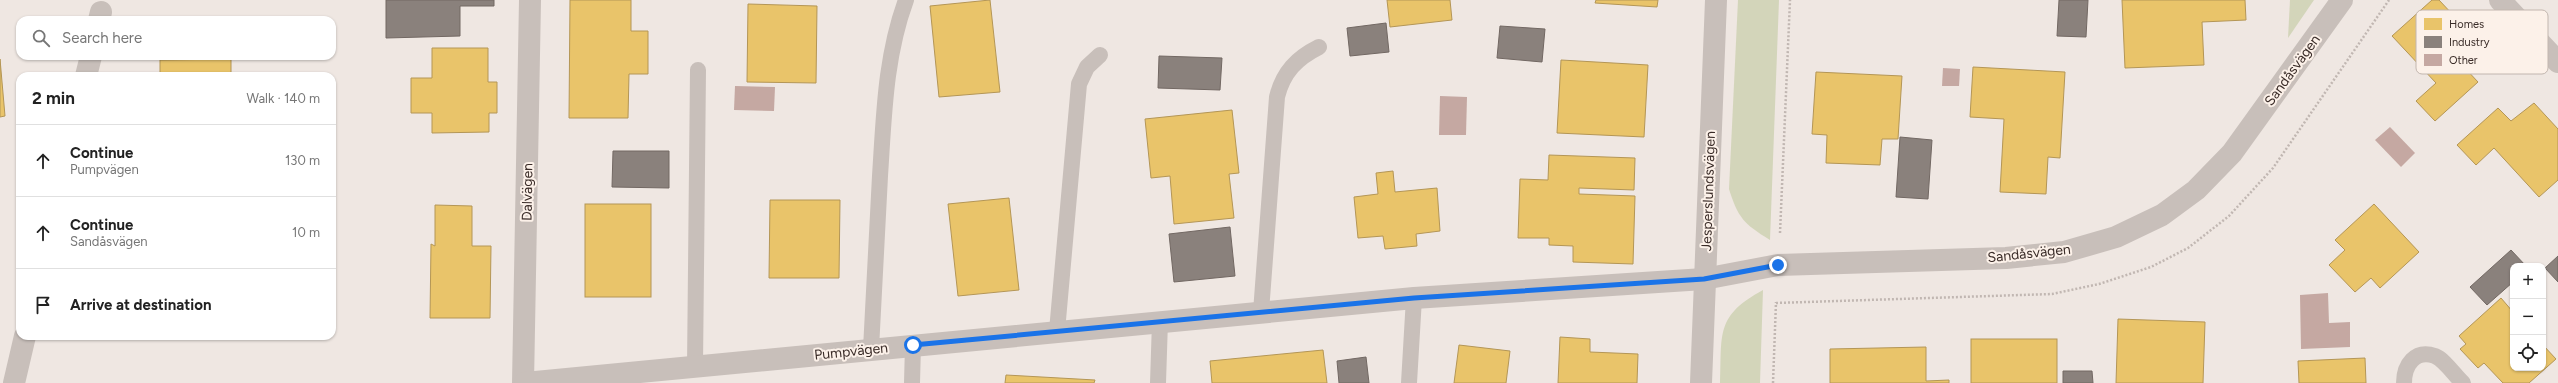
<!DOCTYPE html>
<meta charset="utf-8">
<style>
:root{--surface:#fff;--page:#f6f6f6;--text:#222;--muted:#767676;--line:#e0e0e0}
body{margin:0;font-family:Figtree,sans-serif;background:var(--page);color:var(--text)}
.controls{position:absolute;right:12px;bottom:12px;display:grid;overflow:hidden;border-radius:8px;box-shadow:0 1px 3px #0004}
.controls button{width:36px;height:36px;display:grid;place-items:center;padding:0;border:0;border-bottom:1px solid var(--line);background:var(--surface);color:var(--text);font:20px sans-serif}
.stop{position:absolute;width:12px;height:12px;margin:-9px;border:3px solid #1a73e8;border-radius:50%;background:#fff}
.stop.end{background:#1a73e8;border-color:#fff;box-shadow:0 1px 4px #0008}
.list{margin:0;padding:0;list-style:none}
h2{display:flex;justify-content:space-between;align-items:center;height:52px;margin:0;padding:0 16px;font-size:17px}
h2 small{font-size:13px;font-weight:400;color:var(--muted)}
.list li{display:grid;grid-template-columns:26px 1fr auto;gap:12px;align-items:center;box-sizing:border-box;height:72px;padding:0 16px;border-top:1px solid var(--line)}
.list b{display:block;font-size:15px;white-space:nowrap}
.list p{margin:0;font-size:13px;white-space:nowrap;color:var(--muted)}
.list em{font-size:13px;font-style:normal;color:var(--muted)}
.icon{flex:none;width:22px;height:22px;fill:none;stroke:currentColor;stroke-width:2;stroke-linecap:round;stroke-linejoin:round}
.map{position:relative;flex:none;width:2558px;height:383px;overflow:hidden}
.search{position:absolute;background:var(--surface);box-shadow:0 1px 3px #0004;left:16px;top:16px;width:320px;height:44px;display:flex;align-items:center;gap:10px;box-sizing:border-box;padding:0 14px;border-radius:12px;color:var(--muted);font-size:15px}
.panel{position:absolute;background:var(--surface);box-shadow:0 1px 3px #0004;left:16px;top:72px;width:320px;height:268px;border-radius:12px}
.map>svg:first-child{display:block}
.green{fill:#d3d5ba}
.homes{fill:#e9c46a;stroke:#b49656}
.industry{fill:#8a817c;stroke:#726863}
.building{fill:#c5a8a2}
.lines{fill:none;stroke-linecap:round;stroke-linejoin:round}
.path{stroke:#c1b7b2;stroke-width:2.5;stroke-dasharray:2 2;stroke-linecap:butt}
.lane{stroke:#c8bfba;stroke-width:16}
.street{stroke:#c8bfba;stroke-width:22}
.route{stroke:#1a73e8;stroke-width:5}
.labels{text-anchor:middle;stroke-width:4;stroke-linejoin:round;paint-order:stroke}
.street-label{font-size:14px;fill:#3a2c28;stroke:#fcf1e9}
.key{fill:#fcf1e9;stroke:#c2b6af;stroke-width:1}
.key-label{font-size:11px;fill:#3a2c28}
</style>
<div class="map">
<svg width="2558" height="383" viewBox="0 0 2558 383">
<rect width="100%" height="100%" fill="#efe7e2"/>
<g class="green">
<path d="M1738,0H1779L1770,240C1744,224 1738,218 1729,189Z"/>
<polygon points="2290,0 2314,0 2288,38"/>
<path d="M1763,290L1760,383H1720C1722,334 1715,316 1763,290Z"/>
</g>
<g class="homes">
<polygon points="570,0 631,0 631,31 648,31 648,74 629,74 628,118 569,118"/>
<polygon points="990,0 1000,92 939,97 930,6"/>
<polygon points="1387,0 1450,0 1452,20 1390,27"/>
<polygon points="1596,0 1658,0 1657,7 1595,3"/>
<polygon points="2122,0 2245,0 2246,20 2202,22 2204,65 2125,68"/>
<polygon points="2432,0 2439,0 2484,48 2464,67 2478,82 2435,121 2416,101 2436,83 2392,36"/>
<polygon points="748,4 817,6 816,83 747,82"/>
<polygon points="432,48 488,48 488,82 497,82 497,113 489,113 489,132 432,133 432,113 411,113 411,78 432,78"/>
<polygon points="0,59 5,116 0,117"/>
<polygon points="231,59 231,76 160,76 160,60"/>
<polygon points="1561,60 1648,65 1644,137 1557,133"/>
<polygon points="1973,67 2065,72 2060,158 2048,157 2046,194 2000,192 2004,119 1970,117"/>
<polygon points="1816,72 1902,76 1898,139 1882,139 1880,165 1826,163 1827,135 1812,134"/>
<polygon points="2534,103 2558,129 2558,180 2539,197 2494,148 2476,165 2457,145 2498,108 2511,121"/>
<polygon points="1232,110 1239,173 1229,174 1234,218 1174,224 1170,176 1151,178 1145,119"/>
<polygon points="1549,155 1635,158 1634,190 1579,188 1579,194 1635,196 1633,264 1573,262 1573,246 1549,245 1549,238 1518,238 1520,179 1548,180"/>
<polygon points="1393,171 1395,192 1437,188 1440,231 1416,234 1417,246 1385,249 1383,236 1358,238 1354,197 1378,194 1376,173"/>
<polygon points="1009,198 1019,290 958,296 948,204"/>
<polygon points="770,200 840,200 839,278 769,278"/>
<rect x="585" y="204" width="66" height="93"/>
<polygon points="2374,204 2419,252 2380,288 2371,278 2355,292 2329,265 2345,250 2335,240"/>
<polygon points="435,205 472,206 472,246 491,246 490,318 430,318 431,244 435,246"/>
<polygon points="2501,298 2513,312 2513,368 2543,368 2543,345 2556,359 2529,383 2503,383 2484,363 2478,368 2460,349 2466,344 2459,336"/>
<polygon points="2118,319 2205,322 2203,383 2116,383"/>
<polygon points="123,336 189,336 189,338 124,339"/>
<polygon points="1560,337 1590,339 1590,352 1638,354 1637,383 1558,383"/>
<rect x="1971" y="339" width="86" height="44"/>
<polygon points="1459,345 1510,351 1506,383 1454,383"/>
<polygon points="1926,347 1926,381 1949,380 1949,383 1830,383 1830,349"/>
<polygon points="1323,350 1327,383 1212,383 1210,361"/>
<polygon points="2365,358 2366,383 2299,383 2298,361"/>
<polygon points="1006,375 1095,380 1094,383 1005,383"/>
</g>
<g class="industry">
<polygon points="386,0 494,0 494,6 460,6 460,36 386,38"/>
<polygon points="2059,0 2088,0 2086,37 2057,36"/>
<polygon points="1386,23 1389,52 1350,56 1347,28"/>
<polygon points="1500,26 1545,29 1542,62 1497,58"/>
<polygon points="1159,56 1222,58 1220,90 1158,88"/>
<polygon points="1900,137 1932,140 1928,199 1896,197"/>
<polygon points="613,151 669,151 669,188 612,187"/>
<polygon points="1230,227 1235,276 1174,282 1169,234"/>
<polygon points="2511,250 2526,266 2513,266 2513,282 2487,305 2470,287"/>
<polygon points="2558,256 2558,282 2545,268"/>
<polygon points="1366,357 1369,383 1339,383 1337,361"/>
<polygon points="2063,371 2092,371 2093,383 2063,383"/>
</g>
<g class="building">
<polygon points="1943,68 1960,69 1959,86 1942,86"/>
<polygon points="735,86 775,87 774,111 734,110"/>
<polygon points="1440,96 1467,97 1466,135 1439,135"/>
<polygon points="2390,127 2415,153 2401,167 2375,140"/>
<polygon points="2328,293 2329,323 2350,322 2350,347 2301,349 2300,295"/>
</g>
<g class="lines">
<g class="path">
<polyline points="1780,233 1790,0"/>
<polyline points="1776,303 2052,294 2099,284 2151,267 2188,248 2229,216 2273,168 2389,0"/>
<polyline points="1773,383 1776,302"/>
</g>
<g class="lane">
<path d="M1261,312L1277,97C1283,72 1297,58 1319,47"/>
<polyline points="1057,331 1079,84 1087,67 1100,55"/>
<path d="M871,349C874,292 877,234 880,176C884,116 885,57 906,0"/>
<polyline points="695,367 698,70"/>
<polyline points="912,383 913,345"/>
<polyline points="1158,383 1160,321"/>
<polyline points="1409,383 1414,298"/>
<path d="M2404,383C2404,365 2415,349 2435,356C2445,360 2455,376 2463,383"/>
</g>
<g class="street">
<polyline points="2500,0 2558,62"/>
<polyline points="99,20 101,12"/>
<polyline points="86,76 91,56"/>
<polyline points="14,383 25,336"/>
<polyline points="523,383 530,0"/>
<polyline points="525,383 1414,298 1704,279 1778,265 2006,258 2064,252 2116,237 2162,215 2196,190 2232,153 2342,0"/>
<polyline points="1701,383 1716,0"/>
</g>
</g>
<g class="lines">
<polyline class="route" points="913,345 1414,298 1704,279 1778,265"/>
</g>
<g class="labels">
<g class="street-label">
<text transform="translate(2292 70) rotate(-54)" y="5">Sandåsvägen</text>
<text transform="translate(1708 191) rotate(-88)" y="5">Jesperslundsvägen</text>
<text transform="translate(527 192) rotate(-89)" y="5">Dalvägen</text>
<text transform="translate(2029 253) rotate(-6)" y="5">Sandåsvägen</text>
<text transform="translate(851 351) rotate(-6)" y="5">Pumpvägen</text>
</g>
</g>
<rect x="2416" y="10" width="132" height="64" rx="6" class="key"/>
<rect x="2424" y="18" width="18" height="12" fill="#e9c46a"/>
<rect x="2424" y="36" width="18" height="12" fill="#8a817c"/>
<rect x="2424" y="54" width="18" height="12" fill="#c5a8a2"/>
<g class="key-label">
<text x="2449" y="28">Homes</text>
<text x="2449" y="46">Industry</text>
<text x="2449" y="64">Other</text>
</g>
</svg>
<div class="controls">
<button>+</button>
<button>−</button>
<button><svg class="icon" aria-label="locate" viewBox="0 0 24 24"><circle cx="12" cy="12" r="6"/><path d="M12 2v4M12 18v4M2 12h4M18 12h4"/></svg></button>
</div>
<div class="stop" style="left:913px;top:345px"></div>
<div class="stop end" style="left:1778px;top:265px"></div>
<div class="search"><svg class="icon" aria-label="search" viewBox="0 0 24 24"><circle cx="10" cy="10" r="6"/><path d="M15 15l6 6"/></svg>Search here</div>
<section class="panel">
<h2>2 min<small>Walk · 140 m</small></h2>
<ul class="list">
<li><svg class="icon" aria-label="ahead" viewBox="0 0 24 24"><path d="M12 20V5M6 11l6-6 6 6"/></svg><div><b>Continue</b><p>Pumpvägen</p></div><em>130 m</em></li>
<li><svg class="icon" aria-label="ahead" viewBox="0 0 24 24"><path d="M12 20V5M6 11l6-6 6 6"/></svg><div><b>Continue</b><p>Sandåsvägen</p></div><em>10 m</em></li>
<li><svg class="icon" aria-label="arrive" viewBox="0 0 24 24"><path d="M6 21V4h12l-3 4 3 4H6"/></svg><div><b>Arrive at destination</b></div></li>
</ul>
</section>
</div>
